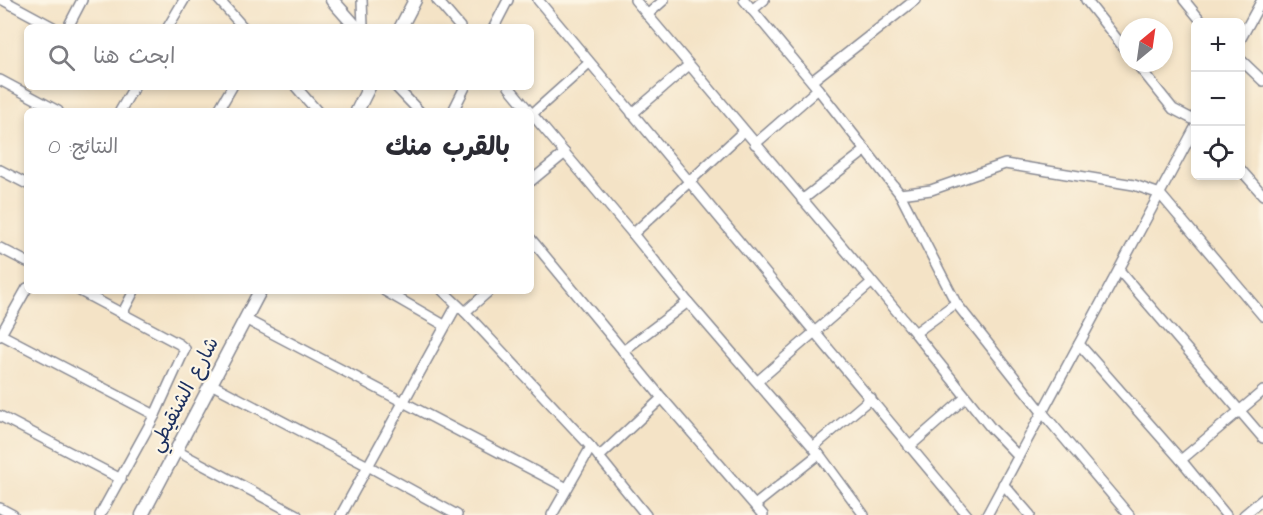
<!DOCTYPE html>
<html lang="ar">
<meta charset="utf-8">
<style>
:root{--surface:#fff;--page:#f2f2f3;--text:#2b2b33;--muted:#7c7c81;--line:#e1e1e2}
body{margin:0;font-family:"Architects Daughter","Playpen Sans Arabic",sans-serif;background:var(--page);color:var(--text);direction:rtl}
.controls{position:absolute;right:18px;top:18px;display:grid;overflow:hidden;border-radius:9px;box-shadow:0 3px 9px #0003}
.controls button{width:54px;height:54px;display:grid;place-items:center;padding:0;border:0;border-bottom:2px solid var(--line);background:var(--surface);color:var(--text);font:30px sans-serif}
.compass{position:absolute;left:1119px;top:18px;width:54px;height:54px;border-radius:50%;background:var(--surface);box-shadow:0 3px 9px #0003;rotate:29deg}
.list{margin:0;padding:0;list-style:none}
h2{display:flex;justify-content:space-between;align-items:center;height:78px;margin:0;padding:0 24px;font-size:26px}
h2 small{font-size:20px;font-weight:400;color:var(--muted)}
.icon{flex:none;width:33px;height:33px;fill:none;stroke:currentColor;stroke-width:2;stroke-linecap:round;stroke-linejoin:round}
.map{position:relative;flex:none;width:1263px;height:515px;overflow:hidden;direction:ltr}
.search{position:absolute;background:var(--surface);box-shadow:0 3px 9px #0003;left:24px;top:24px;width:510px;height:66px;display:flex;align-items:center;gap:15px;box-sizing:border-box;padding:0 21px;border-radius:9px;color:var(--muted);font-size:22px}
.panel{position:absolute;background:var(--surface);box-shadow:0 3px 9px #0003;left:24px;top:108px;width:510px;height:186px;border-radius:9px;direction:rtl}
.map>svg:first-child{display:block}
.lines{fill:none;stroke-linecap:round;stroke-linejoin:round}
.minor-casing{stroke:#888992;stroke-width:12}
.tertiary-casing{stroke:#888992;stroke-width:15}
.minor{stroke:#fff;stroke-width:9}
.tertiary{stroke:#fff;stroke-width:12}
.labels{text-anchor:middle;stroke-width:4.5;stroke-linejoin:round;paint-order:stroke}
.street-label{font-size:20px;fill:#1b2f5e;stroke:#fcf5e5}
</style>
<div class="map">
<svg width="1263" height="515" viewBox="0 0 1263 515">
<rect width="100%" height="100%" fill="#fcf5e5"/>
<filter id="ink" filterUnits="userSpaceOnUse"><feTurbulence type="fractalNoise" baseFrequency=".0167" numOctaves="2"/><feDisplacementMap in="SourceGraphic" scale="12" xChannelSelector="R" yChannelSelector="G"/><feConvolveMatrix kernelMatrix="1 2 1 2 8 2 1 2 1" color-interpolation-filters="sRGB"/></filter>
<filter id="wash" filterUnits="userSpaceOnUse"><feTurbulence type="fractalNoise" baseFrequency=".008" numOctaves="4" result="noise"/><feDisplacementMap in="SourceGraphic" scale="24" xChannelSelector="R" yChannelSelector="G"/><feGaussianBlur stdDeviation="1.35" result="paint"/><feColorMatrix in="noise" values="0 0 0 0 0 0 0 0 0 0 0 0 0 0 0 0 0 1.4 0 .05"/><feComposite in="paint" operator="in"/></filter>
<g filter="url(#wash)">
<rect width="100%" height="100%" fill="#f4e3c6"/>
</g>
<g filter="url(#ink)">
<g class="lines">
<defs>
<g id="minor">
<polyline points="3,0 53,27"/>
<polyline points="219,0 243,27"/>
<polyline points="362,0 363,27"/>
<polyline points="437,0 460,27"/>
<polyline points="538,0 967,515"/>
<polyline points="635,0 915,333 991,428 1018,456"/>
<polyline points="744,0 818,89 900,194 956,303 1042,412 1129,515"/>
<polyline points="1086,0 1128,53"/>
<polyline points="1184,0 1202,22"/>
<polyline points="752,10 764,0"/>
<polyline points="647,15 664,0"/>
<polyline points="68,27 82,0"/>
<polyline points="168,27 184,0"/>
<polyline points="494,27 508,0"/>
<polyline points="1240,40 1262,0"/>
<polyline points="1240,59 1263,81"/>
<polyline points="1136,63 1173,109 1196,121"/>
<polyline points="0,80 58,111"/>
<polyline points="812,81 915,0"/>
<polyline points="296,87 317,111"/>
<polyline points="396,87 419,111"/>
<polyline points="509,87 529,111"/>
<polyline points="120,111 134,87"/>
<polyline points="218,111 232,87"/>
<polyline points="453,111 465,87"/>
<polyline points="531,113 633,234 688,302 819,454 864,515"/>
<polyline points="532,114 589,63"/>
<polyline points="632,114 689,65"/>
<polyline points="755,144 818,89"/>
<polyline points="1240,169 1263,195"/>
<polyline points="0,170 27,184"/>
<polyline points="531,181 565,153"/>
<polyline points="900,194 931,190 1005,164 1134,185 1160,194 1263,316"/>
<polyline points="802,200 866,150"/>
<polyline points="633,234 744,131"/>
<polyline points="531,239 662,398 763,515"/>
<polyline points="0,248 27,262"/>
<polyline points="1119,270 1263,438"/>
<polyline points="80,291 179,344 185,349 155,415 100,515"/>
<polyline points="385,291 444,325"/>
<polyline points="443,291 465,312 591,447 646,515"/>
<polyline points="465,312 489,291"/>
<polyline points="122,314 134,291"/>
<polyline points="245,319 567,488"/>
<polyline points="915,333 956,303"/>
<polyline points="0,334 155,415"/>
<polyline points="0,336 27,288"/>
<polyline points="1079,344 1181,460 1226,515"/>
<polyline points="623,351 688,302"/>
<polyline points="758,381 871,283"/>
<polyline points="211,384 368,466 457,515"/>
<polyline points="0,416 121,479"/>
<polyline points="813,447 871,398"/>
<polyline points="909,447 965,398"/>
<polyline points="175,450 297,515"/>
<polyline points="599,457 662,398"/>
<polyline points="1181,460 1263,391"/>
<polyline points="1003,484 1030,515"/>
<polyline points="755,505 819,454"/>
<polyline points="0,508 13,515"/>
<polyline points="341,515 457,305"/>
<polyline points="552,515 591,447"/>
<polyline points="987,515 1196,126"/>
<polyline points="1244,515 1263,499"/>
</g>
<g id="tertiary">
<polyline points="332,0 356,27"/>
<polyline points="401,27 415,0"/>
<polyline points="357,111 369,87"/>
<polyline points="142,515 260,291"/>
</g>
</defs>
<use href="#minor" class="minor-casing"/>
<use href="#tertiary" class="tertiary-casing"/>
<use href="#minor" class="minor"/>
<use href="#tertiary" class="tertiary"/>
</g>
</g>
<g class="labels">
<g class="street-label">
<text transform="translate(183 394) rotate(-62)" y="7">شارع الشنقيطي</text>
</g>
</g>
</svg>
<div class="controls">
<button>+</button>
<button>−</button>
<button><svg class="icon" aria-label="locate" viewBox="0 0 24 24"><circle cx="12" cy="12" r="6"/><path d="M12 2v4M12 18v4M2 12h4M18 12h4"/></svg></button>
</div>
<svg class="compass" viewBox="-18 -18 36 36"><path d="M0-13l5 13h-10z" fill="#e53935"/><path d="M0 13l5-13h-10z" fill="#7c7c81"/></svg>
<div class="search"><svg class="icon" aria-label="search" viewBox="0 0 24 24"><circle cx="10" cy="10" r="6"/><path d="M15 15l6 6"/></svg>ابحث هنا</div>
<section class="panel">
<h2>بالقرب منك<small>النتائج: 0</small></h2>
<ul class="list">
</ul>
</section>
</div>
